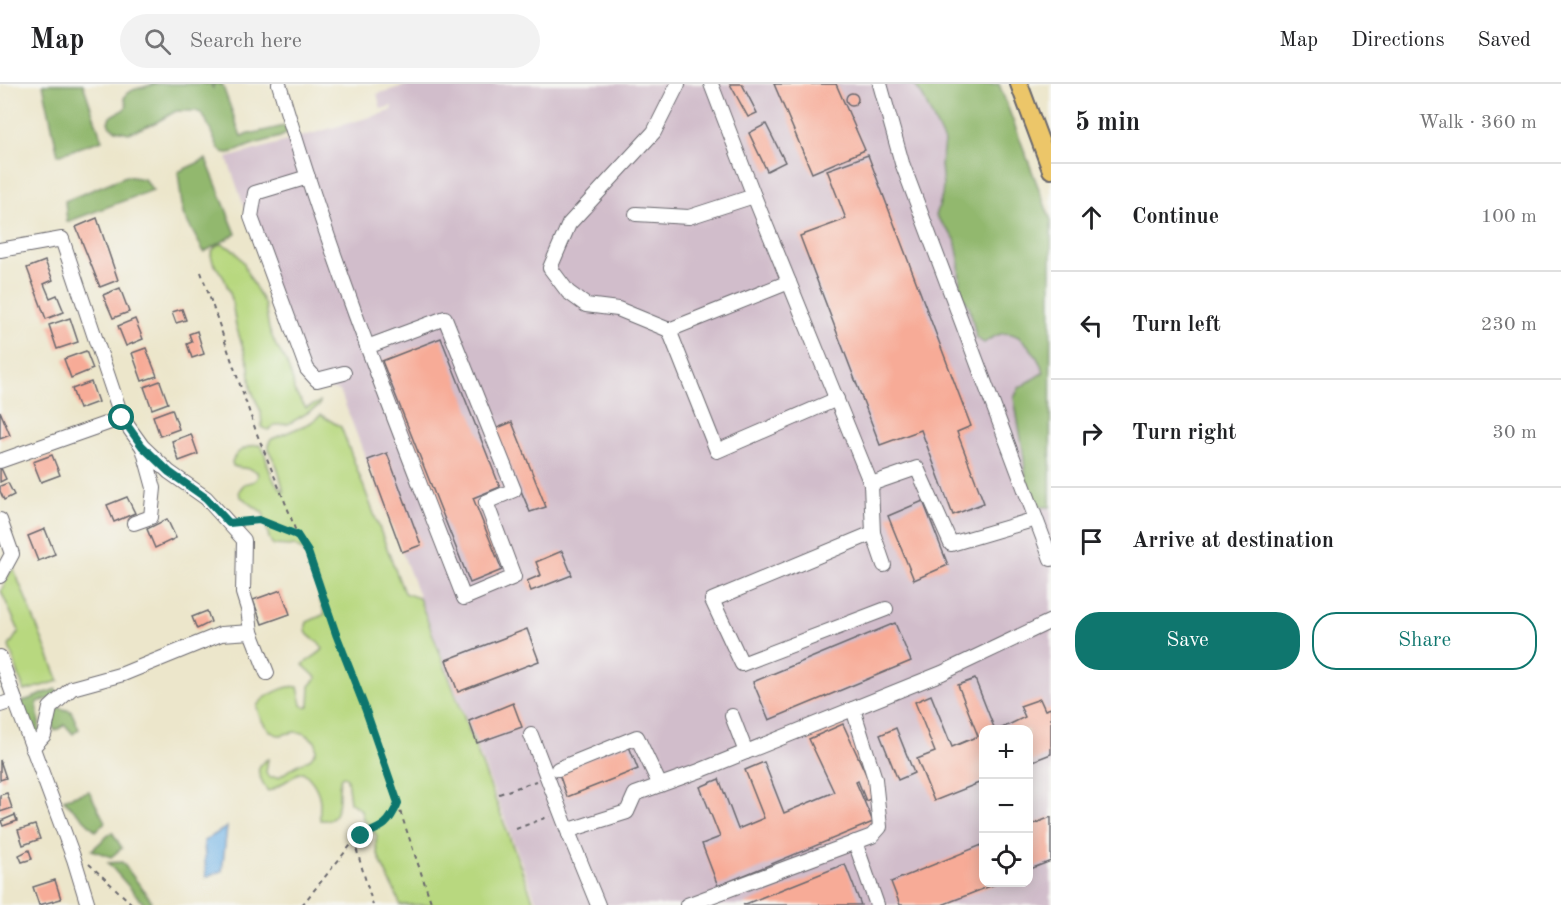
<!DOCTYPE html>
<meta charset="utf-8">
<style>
:root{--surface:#fff;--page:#f2f2f2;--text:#202124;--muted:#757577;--line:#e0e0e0;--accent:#0f766e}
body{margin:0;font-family:"Old Standard TT",serif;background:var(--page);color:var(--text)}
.controls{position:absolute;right:18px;bottom:18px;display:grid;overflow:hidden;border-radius:12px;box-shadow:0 3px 15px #0003}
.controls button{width:54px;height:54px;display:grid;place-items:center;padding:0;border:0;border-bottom:2px solid var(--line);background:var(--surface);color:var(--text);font:30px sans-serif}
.stop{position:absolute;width:18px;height:18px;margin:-14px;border:4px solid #0f766e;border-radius:50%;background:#fff}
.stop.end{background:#0f766e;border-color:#fff;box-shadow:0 2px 6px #0008}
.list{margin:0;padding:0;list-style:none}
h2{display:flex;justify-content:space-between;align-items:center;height:78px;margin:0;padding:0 24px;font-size:26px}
h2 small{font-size:20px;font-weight:400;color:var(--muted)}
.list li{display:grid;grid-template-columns:39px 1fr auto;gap:18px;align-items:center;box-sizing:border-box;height:108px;padding:0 24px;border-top:2px solid var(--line)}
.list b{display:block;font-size:22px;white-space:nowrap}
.list em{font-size:20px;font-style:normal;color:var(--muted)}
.actions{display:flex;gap:12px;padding:18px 24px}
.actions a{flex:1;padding:14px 0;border:2px solid var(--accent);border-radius:24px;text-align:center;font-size:21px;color:var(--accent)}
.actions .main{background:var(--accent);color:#fff}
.icon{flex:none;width:33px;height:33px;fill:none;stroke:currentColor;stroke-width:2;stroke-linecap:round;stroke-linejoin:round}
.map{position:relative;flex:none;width:1051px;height:821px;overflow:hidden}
header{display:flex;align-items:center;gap:36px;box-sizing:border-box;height:84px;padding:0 30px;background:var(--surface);border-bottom:2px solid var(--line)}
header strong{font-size:28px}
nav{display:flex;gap:33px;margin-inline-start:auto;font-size:21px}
.search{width:420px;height:54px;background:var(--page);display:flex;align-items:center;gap:15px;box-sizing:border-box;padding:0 21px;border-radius:33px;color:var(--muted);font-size:22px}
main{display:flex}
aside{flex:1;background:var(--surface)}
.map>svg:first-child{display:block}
.industrial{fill:#d1bdcb;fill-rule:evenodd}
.green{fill:#b8d87f;stroke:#6d7d5d;stroke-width:1.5}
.forest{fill:#92b86e;stroke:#5a6d54;stroke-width:1.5}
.water{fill:#71b3e6;stroke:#4a6a90;stroke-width:1.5}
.building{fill:#f7ab97}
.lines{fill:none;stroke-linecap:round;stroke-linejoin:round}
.minor-casing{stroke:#69676d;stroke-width:16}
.major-casing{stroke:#69676d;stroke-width:20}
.path{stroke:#69676d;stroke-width:2;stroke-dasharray:4.5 4.5;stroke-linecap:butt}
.minor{stroke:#fff;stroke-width:14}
.major{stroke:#ecc669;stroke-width:16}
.route{stroke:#0f766e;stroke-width:8}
</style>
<header>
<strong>Map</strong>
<div class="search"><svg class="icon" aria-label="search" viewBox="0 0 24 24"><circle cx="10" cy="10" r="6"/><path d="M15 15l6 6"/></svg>Search here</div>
<nav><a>Map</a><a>Directions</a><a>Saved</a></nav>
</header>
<main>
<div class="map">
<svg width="1051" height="821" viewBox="0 0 1051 821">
<rect width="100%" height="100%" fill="#f6f6f2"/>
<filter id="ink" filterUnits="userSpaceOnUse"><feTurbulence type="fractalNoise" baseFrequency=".0167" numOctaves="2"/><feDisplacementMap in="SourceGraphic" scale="12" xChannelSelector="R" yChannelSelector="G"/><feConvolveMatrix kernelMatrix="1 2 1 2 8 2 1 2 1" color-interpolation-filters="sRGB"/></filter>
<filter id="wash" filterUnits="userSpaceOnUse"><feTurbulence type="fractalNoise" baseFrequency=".008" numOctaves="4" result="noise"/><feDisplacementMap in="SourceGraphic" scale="24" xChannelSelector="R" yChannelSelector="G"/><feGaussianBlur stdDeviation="1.35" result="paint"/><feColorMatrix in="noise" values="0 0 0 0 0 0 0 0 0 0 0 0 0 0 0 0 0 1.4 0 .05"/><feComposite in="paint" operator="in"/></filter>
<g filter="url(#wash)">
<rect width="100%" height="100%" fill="#ece6cb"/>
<path class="industrial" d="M410,0H943L1051,276V821H538L340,307L307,300L227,74L391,27L392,22L381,25L377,10ZM984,646H1028V798H984Z"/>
<g class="green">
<polygon points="222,160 234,166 244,179 247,188 265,221 269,245 276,262 285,275 293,297 294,307 306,324 320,318 319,322 292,338 288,340 276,341 268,346 262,343 261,328 251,305 249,282 236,242 231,212 224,194 213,178 211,171 212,167 218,161"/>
<path d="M321,331L341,343L404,509L419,514L535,821H400C396,803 370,768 377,752L363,735L361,726L350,718L347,694L344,692L341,693C336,708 343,719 333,734L329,736H320C319,730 320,726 320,720C320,708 313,696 303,688L299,689L272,706L267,707C261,694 251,684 268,675L266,689L269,693H279L292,684L311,674L316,667V659C308,650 301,646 290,649C286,649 284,651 280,651C268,651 258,633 257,622C263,612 287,600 298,603L302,621L305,623L309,622L310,602L317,594L303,581C309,574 319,571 323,565C318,553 301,555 307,538L325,530L319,515L321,505C319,499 315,494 312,488C306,473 310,469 293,461L290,462L273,461L269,454L263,429L240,412L239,407L244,400C251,398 255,399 258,392L257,388C249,383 241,385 233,382L232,378C235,367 248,361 260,361C265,366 264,367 266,374C269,387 273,399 284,408L277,382L269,367V358L272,355L310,339Z"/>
<polygon points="13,483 59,597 24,607 9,562 19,547 1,507"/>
</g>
<g class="forest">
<polygon points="43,0 83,0 102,56 58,71"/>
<path d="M154,0H211L213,5V0H222L241,52L284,42L287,47L286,50L280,53L251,61L234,68L228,69L222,68L218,64L206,36L201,29L196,27H176L155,39L129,49L116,46L110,42L108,38L110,33L123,26L127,22L124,14C132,2 143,5 154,0Z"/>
<path d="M914,0H999L1051,137L1050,423H1041L1035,415L1026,396L1023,366L1014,314L1019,304L1044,288C1038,273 1021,244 1001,250C995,251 989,256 984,259L976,253L970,224L964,214L960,204L959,175L955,155L936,132L942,112L943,102L941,81L944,58L922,11Z"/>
<polygon points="206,75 236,150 204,168 183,130 178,88"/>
<polygon points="126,92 144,95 153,106 67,138 65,117"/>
<polygon points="56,605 58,613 37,618 40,649 32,651 21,618"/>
<polygon points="54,623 71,627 79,645 73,650 65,641 55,647 50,636"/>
<polygon points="89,707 105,738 96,747 63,715"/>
<polygon points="112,748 122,764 111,773 92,766"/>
<polygon points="122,778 151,816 150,821 145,821 108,779"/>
</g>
<polygon class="water" points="227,743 222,787 206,793 204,757"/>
<g id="blocks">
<g class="building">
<polygon points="730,0 742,0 757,29 748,33"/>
<polygon points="774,0 836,0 865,66 812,89"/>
<circle cx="852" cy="15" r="6"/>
<polygon points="766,40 785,78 767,87 749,49"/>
<polygon points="868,71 971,342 957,348 984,419 953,431 921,346 880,361 800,152 846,135 827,86"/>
<polygon points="97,134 118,196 100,203 76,143"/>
<polygon points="45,177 53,196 44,200 50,214 57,211 64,228 46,235 27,184"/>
<polygon points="120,204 129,228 113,234 103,211"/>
<polygon points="182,225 186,236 176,239 172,228"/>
<polygon points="70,234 78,258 57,265 49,241"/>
<polygon points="135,235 143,255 126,262 118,242"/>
<polygon points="197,247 204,270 192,274 187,260 192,258 189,250"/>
<polygon points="441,254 500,403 473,414 502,486 470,499 382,277"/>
<polygon points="146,264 157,292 142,297 132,269"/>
<polygon points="86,267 93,285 71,294 64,275"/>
<polygon points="160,297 168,319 152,325 144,303"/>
<polygon points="91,298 98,318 79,325 72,305"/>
<polygon points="172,325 179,345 160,352 153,332"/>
<polygon points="0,327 10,351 0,355"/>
<polygon points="512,338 546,423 530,428 495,345"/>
<polygon points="191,350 198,370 179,377 172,357"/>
<polygon points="387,369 421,461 402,468 368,376"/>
<polygon points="52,371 60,391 41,398 33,378"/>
<polygon points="0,382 6,395 0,398"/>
<polygon points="8,399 14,411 4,416 0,407 0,402"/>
<polygon points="127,413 135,429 114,438 107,421"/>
<polygon points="923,417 948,481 914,496 888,432"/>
<polygon points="167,435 176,454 155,464 147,445"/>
<polygon points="45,445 55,470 38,477 28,452"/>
<polygon points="562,467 572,491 531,507 527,497 541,491 536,478"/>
<polygon points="281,506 290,530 262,540 253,516"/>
<polygon points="207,527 211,538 197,545 192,533"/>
<polygon points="895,539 911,577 769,636 753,598"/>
<polygon points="527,545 539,577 458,608 446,576"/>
<polygon points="975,595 995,646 984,646 984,697 934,717 917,675 935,668 915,618 931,611 952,663 978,652 958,601"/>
<polygon points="1040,615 1045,626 1051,624 1051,670 1028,679 1028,646 998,646 1025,633 1020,622"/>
<polygon points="513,619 522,643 477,659 469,637"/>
<polygon points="843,640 876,712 866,717 858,697 856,698 873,738 718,802 702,760 720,753 700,703 719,695 738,745 764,734 745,686 764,678 784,729 834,708 809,655"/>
<polygon points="896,644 914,689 898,696 880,651"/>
<polygon points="628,660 638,685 567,713 558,687"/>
<polygon points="0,676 6,694 0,696"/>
<polygon points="7,709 12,724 0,728 0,711"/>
<polygon points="15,731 17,737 3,742 1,737"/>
<polygon points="1051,733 1051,777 1028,786 1028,742"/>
<polygon points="35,741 40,755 23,761 18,746"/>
<polygon points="984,760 984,798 998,799 942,821 900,821 891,798"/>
<polygon points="29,766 32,775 22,778 19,771"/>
<polygon points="845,780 861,821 743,821"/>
<polygon points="55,796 61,815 39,821 33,803"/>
</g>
</g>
</g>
<g filter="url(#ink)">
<use href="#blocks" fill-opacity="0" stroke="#69676d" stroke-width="1.5"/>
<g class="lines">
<defs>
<g id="minor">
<path d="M279,0C330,175 398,344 464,514L514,493L486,418L514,406L445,234L367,263"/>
<polyline points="678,0 654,48 569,140 550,184 568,208 586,221 618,225 669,246 789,198"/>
<polyline points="711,0 754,112 871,400 917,384 951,460 1036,435 1051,475"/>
<polyline points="880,0 902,79 1036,435"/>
<polyline points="308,93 255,109 251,133 307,285 317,296 344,289"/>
<polyline points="636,130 689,133 754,112"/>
<polyline points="0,166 62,155 122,334 0,377"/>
<polyline points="669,246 717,367 837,315"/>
<polyline points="122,334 142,362 169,388 206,414 244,456 243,509 248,525 251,548 267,589"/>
<polyline points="871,400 873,449 712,516 742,580 886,525"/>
<polyline points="0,436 12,470 0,492"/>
<polyline points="134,439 151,433 154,404 143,364"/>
<polyline points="873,449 884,481"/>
<polyline points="0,573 15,616"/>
<polyline points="0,621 15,616 74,775 88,821"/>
<polyline points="732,632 746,668"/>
<polyline points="531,651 569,750"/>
<polyline points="32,664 44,651 50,624 72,604 123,590 221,550 251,548"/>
<polyline points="558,685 637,653 660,701"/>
<polyline points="855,758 877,821"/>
<polyline points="598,821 569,750 573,745 627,728 635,710 699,687 942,589 1051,537"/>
<polyline points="687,821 872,752 880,743 875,695 853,625"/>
</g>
<polyline id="major" points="1019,0 1051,86"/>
</defs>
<use href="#minor" class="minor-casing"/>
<use href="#major" class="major-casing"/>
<g class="path">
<polyline points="201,188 257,350 289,428 297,451 308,468 336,550 365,624 432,821"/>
<polyline points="244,438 259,436 297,451"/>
<polyline points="499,710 536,697"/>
<polyline points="516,745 550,732"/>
<polyline points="354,757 373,821"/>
<polyline points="89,780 133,821"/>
<polyline points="302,821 354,757 379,744 391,735 397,721"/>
</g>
<use href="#minor" class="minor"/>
<use href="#major" class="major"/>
</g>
</g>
<g class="lines" filter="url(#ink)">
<path class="route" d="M122,334L142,362L169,388L206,414L229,439L259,436L297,451L308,468L336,550L365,624L398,719C388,742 383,743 361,752"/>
</g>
</svg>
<div class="controls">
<button>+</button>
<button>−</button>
<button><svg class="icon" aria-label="locate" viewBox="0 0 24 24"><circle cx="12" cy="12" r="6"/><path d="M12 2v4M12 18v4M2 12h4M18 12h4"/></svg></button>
</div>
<div class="stop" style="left:122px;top:334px"></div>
<div class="stop end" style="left:361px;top:752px"></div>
</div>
<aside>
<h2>5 min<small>Walk · 360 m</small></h2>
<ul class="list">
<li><svg class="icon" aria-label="ahead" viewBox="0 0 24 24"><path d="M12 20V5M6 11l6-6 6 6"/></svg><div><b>Continue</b></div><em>100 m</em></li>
<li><svg class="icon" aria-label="left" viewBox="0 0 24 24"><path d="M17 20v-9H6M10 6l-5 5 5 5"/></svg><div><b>Turn left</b></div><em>230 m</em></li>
<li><svg class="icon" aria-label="right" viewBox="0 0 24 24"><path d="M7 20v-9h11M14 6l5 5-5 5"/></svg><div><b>Turn right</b></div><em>30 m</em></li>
<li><svg class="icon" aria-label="arrive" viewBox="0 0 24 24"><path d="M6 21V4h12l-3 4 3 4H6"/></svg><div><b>Arrive at destination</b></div></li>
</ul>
<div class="actions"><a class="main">Save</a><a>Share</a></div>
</aside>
</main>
